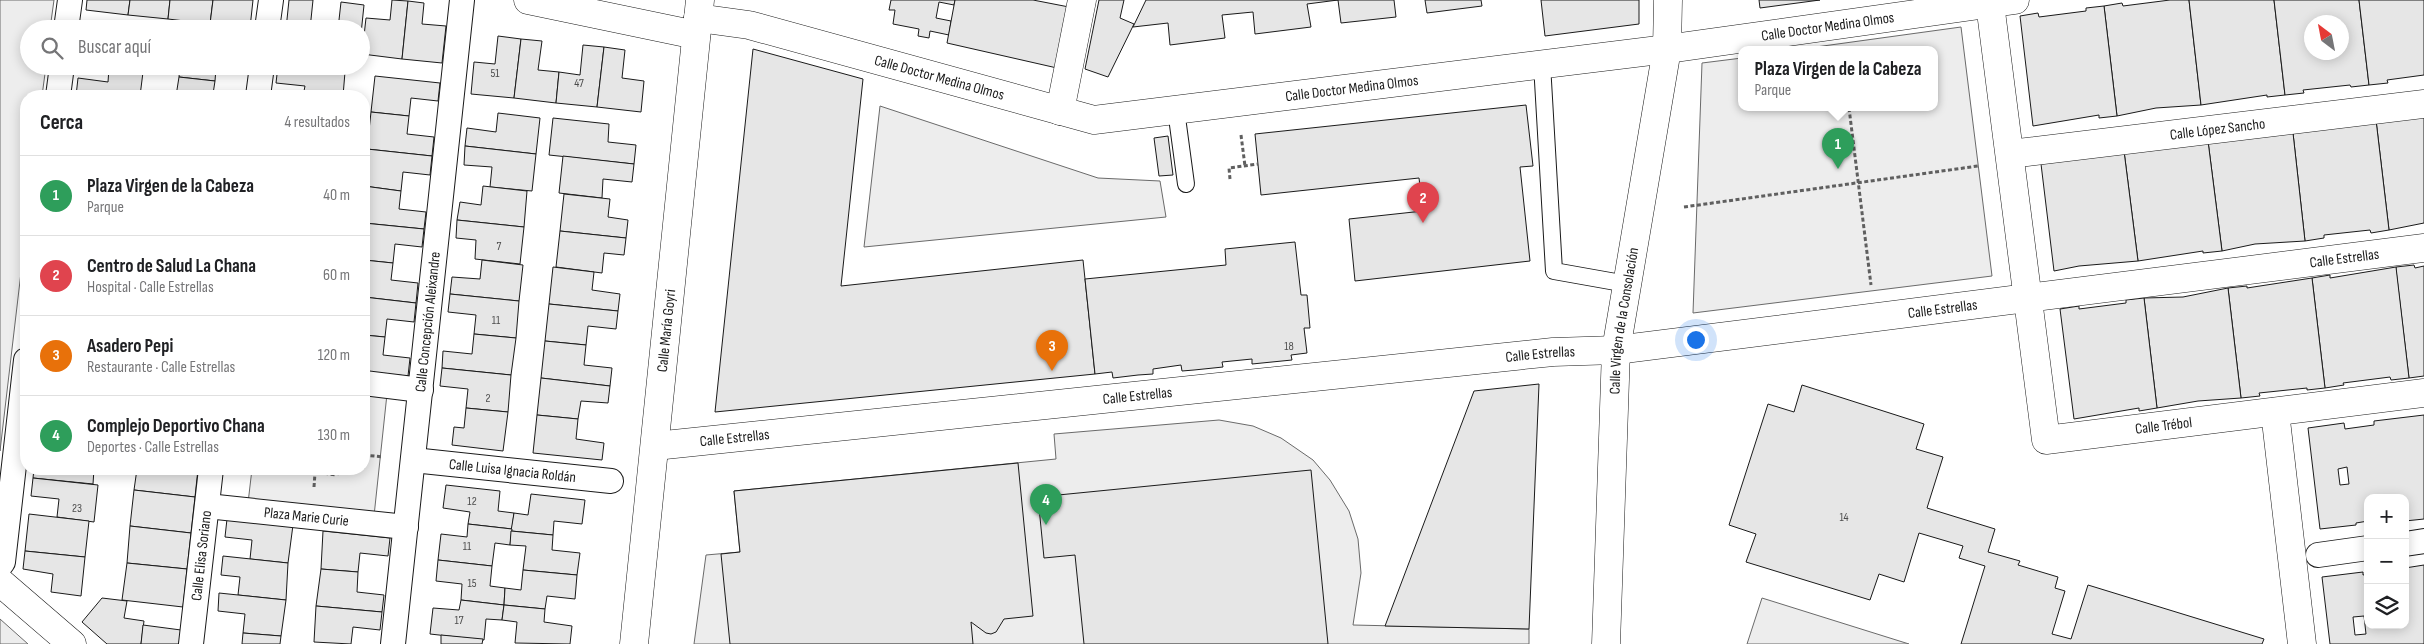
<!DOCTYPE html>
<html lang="es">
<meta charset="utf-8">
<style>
:root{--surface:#fff;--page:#f6f6f6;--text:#202124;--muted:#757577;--line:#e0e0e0;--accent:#c62828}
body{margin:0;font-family:"Sofia Sans Condensed",sans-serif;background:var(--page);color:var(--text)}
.controls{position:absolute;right:15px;bottom:15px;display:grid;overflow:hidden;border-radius:10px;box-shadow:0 2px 12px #0003}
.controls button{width:45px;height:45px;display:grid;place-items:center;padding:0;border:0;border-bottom:1px solid var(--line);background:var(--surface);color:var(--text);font:25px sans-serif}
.compass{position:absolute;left:2304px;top:15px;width:45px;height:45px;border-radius:50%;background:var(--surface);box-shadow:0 2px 12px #0003;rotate:328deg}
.you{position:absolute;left:1695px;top:339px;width:18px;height:18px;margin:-12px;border:4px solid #fff;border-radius:50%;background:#1a73e8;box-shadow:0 0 0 8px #1a73e833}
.badge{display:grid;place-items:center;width:32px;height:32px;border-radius:50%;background:var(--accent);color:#fff;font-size:16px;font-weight:700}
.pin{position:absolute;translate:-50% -41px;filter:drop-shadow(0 1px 2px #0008)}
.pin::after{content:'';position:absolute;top:26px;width:18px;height:15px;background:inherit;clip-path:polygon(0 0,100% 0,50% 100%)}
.popup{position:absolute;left:1738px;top:46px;width:200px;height:65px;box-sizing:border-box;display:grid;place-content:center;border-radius:10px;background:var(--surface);filter:drop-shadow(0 1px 4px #0005);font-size:16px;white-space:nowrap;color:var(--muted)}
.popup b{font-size:19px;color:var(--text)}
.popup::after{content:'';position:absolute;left:50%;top:100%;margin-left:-10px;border:10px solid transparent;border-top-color:var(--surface)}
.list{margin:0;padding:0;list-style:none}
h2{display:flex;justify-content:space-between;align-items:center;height:65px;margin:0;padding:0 20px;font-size:21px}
h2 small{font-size:16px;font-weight:400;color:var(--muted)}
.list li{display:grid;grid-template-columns:32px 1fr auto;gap:15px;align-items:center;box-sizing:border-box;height:80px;padding:0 20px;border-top:1px solid var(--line)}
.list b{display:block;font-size:19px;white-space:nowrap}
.list p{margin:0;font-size:16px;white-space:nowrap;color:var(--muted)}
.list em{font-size:16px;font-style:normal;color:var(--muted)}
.icon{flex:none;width:28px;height:28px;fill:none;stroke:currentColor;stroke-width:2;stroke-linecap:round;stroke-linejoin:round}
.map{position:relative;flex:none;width:2424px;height:644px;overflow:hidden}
.search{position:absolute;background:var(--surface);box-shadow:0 2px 12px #0003;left:20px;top:20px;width:350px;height:55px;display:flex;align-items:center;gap:12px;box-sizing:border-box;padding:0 18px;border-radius:28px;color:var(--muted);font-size:19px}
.panel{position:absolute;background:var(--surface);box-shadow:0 2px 12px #0003;left:20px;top:90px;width:350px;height:385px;border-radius:20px}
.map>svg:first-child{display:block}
.built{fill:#ededed;stroke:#6a6a6a}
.building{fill:#e6e6e6;stroke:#1a1a1a;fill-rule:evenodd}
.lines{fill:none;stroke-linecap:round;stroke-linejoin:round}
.service-casing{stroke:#1a1a1a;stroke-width:18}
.pedestrian-casing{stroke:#1a1a1a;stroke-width:26}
.minor-casing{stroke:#1a1a1a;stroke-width:29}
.tertiary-casing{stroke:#1a1a1a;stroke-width:29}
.secondary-casing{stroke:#1a1a1a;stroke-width:29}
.path{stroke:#5f5f5f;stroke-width:3;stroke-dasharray:4 2.5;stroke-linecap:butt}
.service{stroke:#fff;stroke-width:16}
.pedestrian{stroke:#fff;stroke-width:24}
.minor{stroke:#fff;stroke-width:28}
.tertiary{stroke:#fff;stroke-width:28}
.secondary{stroke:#fff;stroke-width:28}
.labels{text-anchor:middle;stroke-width:4;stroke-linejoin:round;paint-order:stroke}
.number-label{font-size:12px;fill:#4d4d4d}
.street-label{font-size:15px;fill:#1a1a1a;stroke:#fff}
</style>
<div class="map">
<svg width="2424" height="644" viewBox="0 0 2424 644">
<rect width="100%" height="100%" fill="#fff"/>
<g class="built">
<polygon points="0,0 54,0 50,29 29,29 29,66 46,66 42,96 26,96 26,230 0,451"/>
<polygon points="1961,27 1992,276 1693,313 1702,63 1742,58 1742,108 1934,108 1934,50 1794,50"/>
<polygon points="880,106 1098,178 1160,181 1166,217 864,247"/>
<polygon points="364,392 387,394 374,516 248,503 252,469 364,469"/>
<polygon points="1219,420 1253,426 1281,438 1313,460 1330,480 1349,511 1358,539 1361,573 1353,625 1529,629 1529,644 694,644 706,555 740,552 734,491 1056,459 1054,434"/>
<polygon points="1762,598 1909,644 1747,644"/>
<polygon points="0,619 28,644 0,644"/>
</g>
<g class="building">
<polygon points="87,0 130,0 128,15 86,10"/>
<polygon points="130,0 170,0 168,19 128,15"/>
<polygon points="170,0 213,0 210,24 168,19"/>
<polygon points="213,0 253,0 250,28 210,24"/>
<polygon points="289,0 313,0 310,29 286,29"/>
<polygon points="392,0 408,1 402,59 362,54 366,18 390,20"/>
<polygon points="891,0 955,0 954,5 939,2 936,18 951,21 949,35 930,31 929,38 918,36 919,29 893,24 895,10 889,10"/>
<polygon points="955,0 1033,0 1069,7 1057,68 947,43"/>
<polygon points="1099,0 1124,0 1120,18 1134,24 1108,77 1085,69"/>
<polygon points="1146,0 1394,0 1396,17 1341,23 1338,0 1307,4 1311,27 1255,34 1253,12 1222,15 1225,38 1170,45 1168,23 1133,27"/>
<polygon points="1425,0 1481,0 1482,6 1427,13"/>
<polygon points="1541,0 1639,0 1639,24 1545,36"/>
<polygon points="1759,0 1820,0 1760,8"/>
<polygon points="2170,0 2189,0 2201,105 2156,108 2117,116 2104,6 2122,3 2123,6"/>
<polygon points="2189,0 2274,0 2285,95 2267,97 2267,95 2201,105"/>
<path d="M2274,0H2359L2369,85L2351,87L2350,85L2303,90L2304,93L2285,95ZM2312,22H2342V52H2312Z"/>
<polygon points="2359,0 2424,0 2424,75 2387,80 2388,83 2369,85"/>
<polygon points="408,1 424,3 422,24 446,26 442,63 402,59"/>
<polygon points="341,2 364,5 361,34 361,29 338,29"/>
<polygon points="2104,6 2117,116 2099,118 2099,115 2033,126 2020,16 2038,13 2039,17 2086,11 2086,8"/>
<polygon points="498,36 521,39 514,98 471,94 474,62 495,64"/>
<polygon points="521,39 542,41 538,70 559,72 556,103 514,98"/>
<polygon points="583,45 604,47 597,107 556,103 559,72 580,75"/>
<polygon points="604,47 625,50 622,78 644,81 641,112 597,107"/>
<polygon points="753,49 863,79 841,286 1083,260 1095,374 715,412"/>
<polygon points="109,66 143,66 143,72 109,68"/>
<polygon points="180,66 245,66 244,71 216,68 215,81 179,77"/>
<polygon points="278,66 345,72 343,96 303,96 305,86 276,83"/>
<polygon points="320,66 336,66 335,71 320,69"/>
<polygon points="109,68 143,72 140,96 76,96 78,78 108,82"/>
<polygon points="375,76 440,83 438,101 411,98 409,116 371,112"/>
<polygon points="179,77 215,81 213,94 235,96 176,96"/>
<polygon points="1526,105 1533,166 1520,167 1530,261 1355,281 1349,219 1423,211 1419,178 1261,195 1255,134"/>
<polygon points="371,112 409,116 407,134 434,137 432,156 367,149"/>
<polygon points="498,113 540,118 536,154 465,146 467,128 496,132"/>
<polygon points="2424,116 2424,223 2389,230 2376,120"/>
<polygon points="553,118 609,124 608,142 636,145 634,164 549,155"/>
<polygon points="2376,120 2389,230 2371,233 2370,230 2324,235 2324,238 2305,241 2293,133"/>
<polygon points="2293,133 2305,241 2255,244 2222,251 2208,141"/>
<polygon points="1168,136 1173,175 1159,176 1154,138"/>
<polygon points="2208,141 2222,251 2203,253 2203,251 2138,261 2124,151"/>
<polygon points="465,146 536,154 532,191 490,187 492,167 464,165"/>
<polygon points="367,149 432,156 430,175 403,172 401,191 364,186"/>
<polygon points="2124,151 2138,261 2079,266 2054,271 2041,164"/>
<polygon points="563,156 634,164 632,182 603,179 602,198 559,193"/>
<polygon points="364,186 401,191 399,209 426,212 424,229 364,223"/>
<polygon points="483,186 527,191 524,227 457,220 460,202 481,205"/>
<polygon points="564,194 610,199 608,217 628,220 626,238 560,231"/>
<polygon points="457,220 524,227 520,264 475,259 476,240 456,238"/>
<polygon points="364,223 424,229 422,247 395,244 393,263 364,260"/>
<polygon points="560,231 626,238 624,255 604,253 602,273 556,267"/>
<polygon points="1295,242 1301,295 1307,295 1310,328 1304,328 1307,353 1291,355 1292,360 1252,364 1252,359 1222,362 1223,367 1194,370 1182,371 1181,365 1153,369 1153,374 1138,375 1113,378 1112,372 1095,374 1085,279 1226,265 1225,249"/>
<polygon points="364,260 393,263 391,280 418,283 416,303 364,297"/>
<polygon points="482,260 523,265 519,301 450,294 452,277 480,279"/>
<polygon points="2414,265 2415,268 2424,266 2424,376 2409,378 2396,270 2396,267"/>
<polygon points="553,267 594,272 592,290 620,294 618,311 549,304"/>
<polygon points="2396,267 2409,378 2391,380 2390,377 2343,383 2344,385 2325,388 2312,278 2330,275 2330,278"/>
<polygon points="2312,278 2325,388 2307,390 2307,388 2259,393 2260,396 2241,398 2228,288 2247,286 2247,288"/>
<polygon points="2228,288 2241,398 2198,401 2157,408 2144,298 2183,297"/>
<polygon points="450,294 519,301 516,338 474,334 476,315 448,312"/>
<polygon points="364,297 416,303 414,322 387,319 385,337 364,335"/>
<polygon points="2144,298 2157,408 2139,411 2139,408 2074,419 2060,309 2079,306 2079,309 2126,303 2126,300"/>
<polygon points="549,304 618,311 616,329 588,326 586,345 545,341"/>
<polygon points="474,334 516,338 511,375 442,368 443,351 472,354"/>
<polygon points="364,335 385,337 383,355 410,358 408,376 364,372"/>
<polygon points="545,341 586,345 584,365 612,368 610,386 541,378"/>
<polygon points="442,368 511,375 508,412 466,408 468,389 440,386"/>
<polygon points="541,378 610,386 608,403 581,401 578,419 537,415"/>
<polygon points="1539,384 1529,629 1385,626 1474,391"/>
<polygon points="1802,385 1924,424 1916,449 1943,457 1927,508 1995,529 1988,552 2020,561 2018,565 2058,577 2055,588 2065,591 2052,634 2071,639 2088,585 2264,639 2262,644 1961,644 1985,566 1959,558 1963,546 1919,533 1904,582 1879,574 1870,600 1746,562 1756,534 1729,525 1768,404 1794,412"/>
<polygon points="466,408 508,412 503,451 452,445 454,427 464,428"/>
<polygon points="537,415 578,419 576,439 604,443 602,460 533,453"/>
<path d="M2424,415V519L2405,521V498H2368V521L2356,523V525L2320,529L2308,428L2344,423L2345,429L2374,425V421ZM2347,467L2349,484L2340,485L2338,469Z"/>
<polygon points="1018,463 1033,616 1004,619 996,632 991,634 986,633 971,622 973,644 730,644 721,554 740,552 734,491"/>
<polygon points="34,469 94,469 93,484 33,478"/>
<polygon points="137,469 198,469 195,497 134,490"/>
<polygon points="1311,470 1328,644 1084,644 1075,555 1044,558 1038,497"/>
<polygon points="33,478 98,485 94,522 57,517 59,499 31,496"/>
<polygon points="446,485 500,491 498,511 514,513 512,529 468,524 470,512 443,508"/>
<polygon points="134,490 195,497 191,533 130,526"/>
<polygon points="531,494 585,500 582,524 554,521 553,535 511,531 514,513 528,515"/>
<polygon points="29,514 89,521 85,557 25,551"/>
<polygon points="227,519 293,525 288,563 250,559 252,540 225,537"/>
<polygon points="468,524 512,529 510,545 495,543 492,566 438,560 441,534 467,537"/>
<polygon points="130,526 191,533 187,569 127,563"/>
<polygon points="323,531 390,538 388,556 360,553 358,572 321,569"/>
<polygon points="511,531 553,535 552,550 580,553 577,575 523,570 526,546 510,545"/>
<polygon points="25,551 85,557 81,596 51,592 53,574 23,569"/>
<polygon points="223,556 288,563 286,600 238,595 240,577 221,575"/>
<polygon points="438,560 492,566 490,586 505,588 504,605 461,600 462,584 436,581"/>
<polygon points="127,563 187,569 183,607 122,600"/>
<path d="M2424,565V644H2330L2322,577L2363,572V575L2368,574V625H2405V568ZM2364,616L2366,634L2355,635L2353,617Z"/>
<polygon points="321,569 358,572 357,592 384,595 382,612 316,606"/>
<polygon points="523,570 577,575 575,599 547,596 545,609 504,605 505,588 521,590"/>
<polygon points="219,593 286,600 281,636 243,633 245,614 218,611"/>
<polygon points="102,598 127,601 124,618 144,621 141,644 107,644 82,622"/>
<polygon points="461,600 504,605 502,620 486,619 484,640 430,634 433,608 459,610"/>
<polygon points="504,605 545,609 544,622 572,626 570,644 515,643 517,622 502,620"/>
<polygon points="316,606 382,612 380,630 353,627 351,644 314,642"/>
<polygon points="143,625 181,630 179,644 141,644"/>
<polygon points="243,633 281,636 280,644 242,644"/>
<polygon points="441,635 483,639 482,644 441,644"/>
</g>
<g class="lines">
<defs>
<g id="service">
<polyline points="1542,64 1554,271 1627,284"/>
<polyline points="1176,110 1186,184"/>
</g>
<g id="pedestrian">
<polyline points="66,29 70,0"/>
<polyline points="267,29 271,0"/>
<polyline points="58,96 62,66"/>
<polyline points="258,96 262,66"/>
<polyline points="364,383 421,390"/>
<path id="s1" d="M413,460L611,481"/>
<path id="s2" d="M207,506L406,527"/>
<polyline points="2405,544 2424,541"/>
<polyline points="2318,555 2368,548"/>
<polyline points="0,566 3,562 26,360"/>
<path id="s3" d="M191,644L211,469"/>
<path id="s4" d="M393,644L462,0"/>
</g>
<g id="minor">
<path id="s5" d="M1990,4L2046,440L2424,393"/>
<polyline points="1060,111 1082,0"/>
<path id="s6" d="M2010,154L2424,104"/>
<polyline points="2275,412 2302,644"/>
<path id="s7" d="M655,446L1553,352L1616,350L2424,248"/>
</g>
<g id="tertiary">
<path id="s8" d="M698,18L749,25L1094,120L1667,49L2015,0"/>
<polyline points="0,582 72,644"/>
</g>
<g id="secondary">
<polyline points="528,0 696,35"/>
<path id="s9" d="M634,644L700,0"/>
<path id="s10" d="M1606,644L1616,350L1667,49L1668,0"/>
</g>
</defs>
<use href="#service" class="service-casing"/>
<use href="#pedestrian" class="pedestrian-casing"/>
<use href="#minor" class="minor-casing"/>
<use href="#tertiary" class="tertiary-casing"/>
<use href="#secondary" class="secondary-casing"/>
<g class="path">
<polyline points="1849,108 1871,285"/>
<polyline points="1241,135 1245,166"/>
<polyline points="1230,179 1229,168 1258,164"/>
<polyline points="1684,207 1978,166"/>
<polyline points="364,455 383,457"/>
<polyline points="292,469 337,475 338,469"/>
<polyline points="314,487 315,473"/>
</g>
<use href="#service" class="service"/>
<use href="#pedestrian" class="pedestrian"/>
<use href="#minor" class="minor"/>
<use href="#tertiary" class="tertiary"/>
<use href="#secondary" class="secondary"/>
</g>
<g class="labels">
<g class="number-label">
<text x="495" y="77">51</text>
<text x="579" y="87">47</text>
<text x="499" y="250">7</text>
<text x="496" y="324">11</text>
<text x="1289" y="350">18</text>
<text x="488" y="402">2</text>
<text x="472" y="505">12</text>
<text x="77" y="512">23</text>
<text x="1844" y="521">14</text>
<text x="467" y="550">11</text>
<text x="472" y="587">15</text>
<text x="459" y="624">17</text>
</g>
<g class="street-label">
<text dy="5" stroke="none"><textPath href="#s8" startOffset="1149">Calle Doctor Medina Olmos</textPath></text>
<text dy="5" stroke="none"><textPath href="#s8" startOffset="249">Calle Doctor Medina Olmos</textPath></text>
<text dy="5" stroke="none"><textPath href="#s8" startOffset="669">Calle Doctor Medina Olmos</textPath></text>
<text dy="5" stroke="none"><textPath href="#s6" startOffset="209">Calle López Sancho</textPath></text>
<text dy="5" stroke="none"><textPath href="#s7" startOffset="1700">Calle Estrellas</textPath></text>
<text dy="5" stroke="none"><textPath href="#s7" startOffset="1295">Calle Estrellas</textPath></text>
<text dy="5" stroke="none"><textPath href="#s10" startOffset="324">Calle Virgen de la Consolación</textPath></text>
<text dy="5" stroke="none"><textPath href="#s4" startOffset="324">Calle Concepción Aleixandre</textPath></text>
<text dy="5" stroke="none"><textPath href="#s9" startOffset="315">Calle María Goyri</textPath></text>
<text dy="5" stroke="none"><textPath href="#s7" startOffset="890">Calle Estrellas</textPath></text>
<text dy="5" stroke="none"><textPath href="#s7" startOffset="485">Calle Estrellas</textPath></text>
<text dy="5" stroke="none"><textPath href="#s5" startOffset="558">Calle Trébol</textPath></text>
<text dy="5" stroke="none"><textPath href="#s7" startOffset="80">Calle Estrellas</textPath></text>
<text dy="5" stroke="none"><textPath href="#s1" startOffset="100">Calle Luisa Ignacia Roldán</textPath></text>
<text dy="5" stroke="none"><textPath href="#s2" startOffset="100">Plaza Marie Curie</textPath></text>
<text dy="5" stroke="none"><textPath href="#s3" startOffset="89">Calle Elisa Soriano</textPath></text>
</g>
</g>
</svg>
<div class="controls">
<button>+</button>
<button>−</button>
<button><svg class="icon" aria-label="layers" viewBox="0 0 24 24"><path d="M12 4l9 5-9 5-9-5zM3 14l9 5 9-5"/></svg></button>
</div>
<svg class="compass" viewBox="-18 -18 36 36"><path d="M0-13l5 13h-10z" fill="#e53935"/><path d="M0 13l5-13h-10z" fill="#757577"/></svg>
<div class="you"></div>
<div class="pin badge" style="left:1838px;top:169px;background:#2e9e5b">1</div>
<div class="popup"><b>Plaza Virgen de la Cabeza</b>Parque</div>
<div class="pin badge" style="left:1423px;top:223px;background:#e0444e">2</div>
<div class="pin badge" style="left:1052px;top:371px;background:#e8710a">3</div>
<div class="pin badge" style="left:1046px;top:525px;background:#2e9e5b">4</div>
<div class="search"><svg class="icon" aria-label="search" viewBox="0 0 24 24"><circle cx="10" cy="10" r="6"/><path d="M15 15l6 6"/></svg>Buscar aquí</div>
<section class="panel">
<h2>Cerca<small>4 resultados</small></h2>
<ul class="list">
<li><span class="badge" style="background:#2e9e5b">1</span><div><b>Plaza Virgen de la Cabeza</b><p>Parque</p></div><em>40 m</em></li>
<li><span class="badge" style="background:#e0444e">2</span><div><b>Centro de Salud La Chana</b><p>Hospital · Calle Estrellas</p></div><em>60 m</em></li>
<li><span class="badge" style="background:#e8710a">3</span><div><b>Asadero Pepi</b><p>Restaurante · Calle Estrellas</p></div><em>120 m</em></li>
<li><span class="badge" style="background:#2e9e5b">4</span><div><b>Complejo Deportivo Chana</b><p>Deportes · Calle Estrellas</p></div><em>130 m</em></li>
</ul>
</section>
</div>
